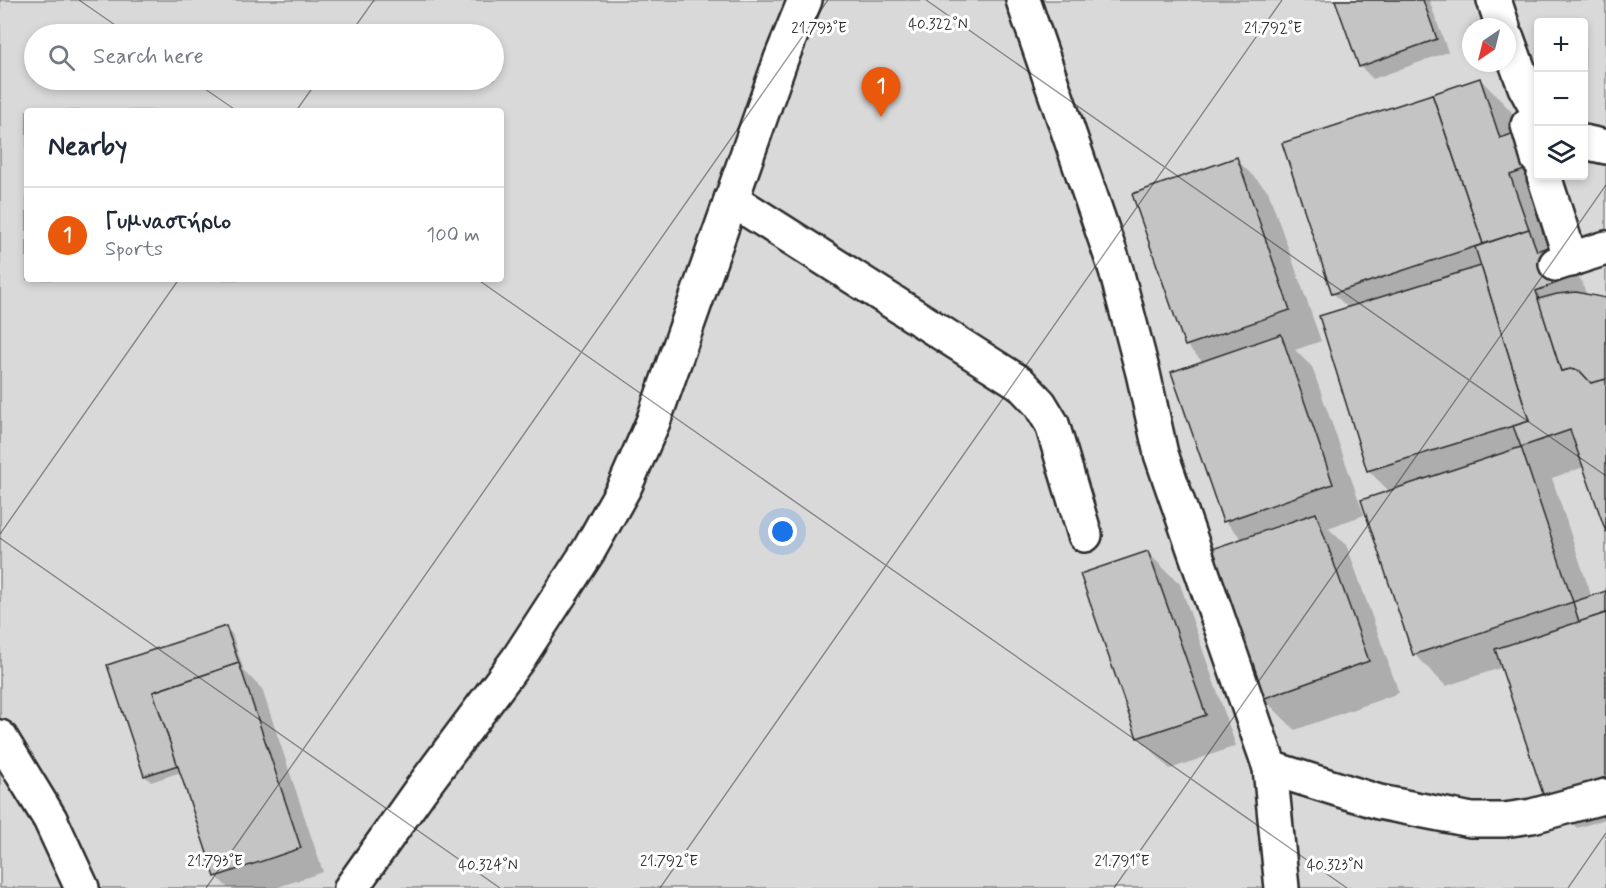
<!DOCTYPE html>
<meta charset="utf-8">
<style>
:root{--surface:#fff;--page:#f6f6f7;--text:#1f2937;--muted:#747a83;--line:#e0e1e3;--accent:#ea580c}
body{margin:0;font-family:Mynerve,sans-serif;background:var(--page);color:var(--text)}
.controls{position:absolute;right:18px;top:18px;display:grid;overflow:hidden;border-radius:6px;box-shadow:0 3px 9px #0003}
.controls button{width:54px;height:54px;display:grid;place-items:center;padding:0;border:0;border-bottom:2px solid var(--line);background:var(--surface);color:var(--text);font:30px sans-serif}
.compass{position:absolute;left:1462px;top:18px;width:54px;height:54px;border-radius:50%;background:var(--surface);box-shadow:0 3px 9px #0003;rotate:215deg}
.you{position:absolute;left:783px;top:532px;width:21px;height:21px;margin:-15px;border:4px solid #fff;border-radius:50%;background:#1a73e8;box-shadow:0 0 0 9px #1a73e833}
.badge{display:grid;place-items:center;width:39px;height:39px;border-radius:50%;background:var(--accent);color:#fff;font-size:20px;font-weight:700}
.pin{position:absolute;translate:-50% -50px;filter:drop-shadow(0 2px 3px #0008)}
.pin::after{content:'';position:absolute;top:32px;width:21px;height:18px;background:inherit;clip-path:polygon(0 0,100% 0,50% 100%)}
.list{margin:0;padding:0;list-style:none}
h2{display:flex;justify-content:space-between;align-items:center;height:78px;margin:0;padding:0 24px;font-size:26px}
h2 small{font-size:20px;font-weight:400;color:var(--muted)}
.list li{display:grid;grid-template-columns:39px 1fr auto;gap:18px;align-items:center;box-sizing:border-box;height:96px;padding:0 24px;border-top:2px solid var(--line)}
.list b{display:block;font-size:22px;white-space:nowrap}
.list p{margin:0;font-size:20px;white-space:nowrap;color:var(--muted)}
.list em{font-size:20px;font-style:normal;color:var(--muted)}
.icon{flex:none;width:33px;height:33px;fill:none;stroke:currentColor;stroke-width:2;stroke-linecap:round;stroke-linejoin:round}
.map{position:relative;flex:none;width:1606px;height:888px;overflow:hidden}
.search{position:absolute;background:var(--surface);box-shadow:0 3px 9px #0003;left:24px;top:24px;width:480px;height:66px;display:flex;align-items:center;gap:15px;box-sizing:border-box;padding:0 21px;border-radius:33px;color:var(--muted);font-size:22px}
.panel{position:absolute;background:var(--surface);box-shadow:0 3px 9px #0003;left:24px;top:108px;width:480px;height:174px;border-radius:6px}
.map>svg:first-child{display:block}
.green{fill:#d9d9d9;stroke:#828282;stroke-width:1.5;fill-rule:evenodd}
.shadow{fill:#0003}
.building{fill:#c4c4c4;stroke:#2b2b2b;stroke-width:1.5}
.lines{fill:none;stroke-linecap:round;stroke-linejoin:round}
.minor-casing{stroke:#2b2b2b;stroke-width:38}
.major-casing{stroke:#2b2b2b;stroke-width:38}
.minor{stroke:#fff;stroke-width:33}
.major{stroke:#fff;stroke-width:33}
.ticks{fill:none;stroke:#2b2b2b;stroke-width:1.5;stroke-opacity:0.45}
.ticks-label{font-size:15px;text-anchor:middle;fill:#2b2b2b;stroke:#fff;stroke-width:6;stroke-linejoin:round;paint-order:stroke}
</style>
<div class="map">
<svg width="1606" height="888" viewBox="0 0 1606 888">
<rect width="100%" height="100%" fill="#f7f7f7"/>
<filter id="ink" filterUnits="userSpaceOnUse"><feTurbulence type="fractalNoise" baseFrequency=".0167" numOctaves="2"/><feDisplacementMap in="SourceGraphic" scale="12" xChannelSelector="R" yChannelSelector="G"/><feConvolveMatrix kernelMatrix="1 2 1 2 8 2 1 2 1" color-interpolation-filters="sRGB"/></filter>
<g filter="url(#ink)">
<path class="green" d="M0,0H1606V888H0ZM1538,22H1584V176H1538ZM1471,27H1507V63H1471ZM34,34H494V80H34ZM27,111H501V279H27Z"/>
<g class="shadow">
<polygon points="1336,0 1429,0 1448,52 1373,79 1360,66"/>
<polygon points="1480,79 1511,111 1559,258 1581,280 1587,296 1606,300 1606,528 1584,467 1552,478 1592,598 1606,593 1606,819 1577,828 1546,797 1503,667 1446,686 1414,654 1390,492 1368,470 1348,308 1334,294 1284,144"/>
<polygon points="1236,159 1268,191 1321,341 1295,350 1312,367 1364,515 1328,528 1347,546 1399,693 1295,730 1263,698 1243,540 1225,521 1203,362 1186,345"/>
<polygon points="1148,553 1180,584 1236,746 1170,769 1138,737"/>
<polygon points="226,628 232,634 244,671 262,689 323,872 275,888 228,888 216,876 181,772 151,782 145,776"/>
</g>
<g class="building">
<polygon points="1335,0 1423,0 1437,39 1359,67"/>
<polygon points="1480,78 1500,138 1518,132 1530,168 1510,175 1529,229 1483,244 1432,94"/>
<polygon points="1432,94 1483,244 1332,294 1282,143"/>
<polygon points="1237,157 1290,310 1185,346 1132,194"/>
<polygon points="1529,229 1537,251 1550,246 1562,281 1536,291 1561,371 1570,369 1580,371 1591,383 1606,379 1606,532 1570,430 1521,447 1513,426 1529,421 1475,247"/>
<polygon points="1481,266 1529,421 1367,471 1319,316"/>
<polygon points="1576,292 1606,298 1606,379 1591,383 1580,371 1570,369 1561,371 1538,299 1557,294"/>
<polygon points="1281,334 1333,484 1223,522 1171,372"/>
<polygon points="1521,447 1573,602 1413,655 1361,500"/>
<polygon points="1316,513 1369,661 1262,699 1209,550"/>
<polygon points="1148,551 1206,715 1137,738 1080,574"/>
<polygon points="1606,591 1606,613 1579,622 1573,602"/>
<polygon points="1606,613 1606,777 1544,797 1495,649"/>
<polygon points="226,626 239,663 153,692 178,765 144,776 107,665"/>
<polygon points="239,663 301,848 215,877 153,692"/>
</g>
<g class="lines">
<defs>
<g id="minor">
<polyline points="1023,0 1116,270 1143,373 1161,454 1270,768 1282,888"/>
<polyline points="1494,0 1503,27"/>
<polyline points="1507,38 1525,87 1538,111"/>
<polyline points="1538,120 1528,125 1538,159"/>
<polyline points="1584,142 1606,147"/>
<polyline points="1544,176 1571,260"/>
<polyline points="731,199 1020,383 1040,404 1052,424 1085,535"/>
<polyline points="1556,264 1606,248"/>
<polyline points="1270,768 1379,802 1471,820 1504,820 1532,816 1606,796"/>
<polyline points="351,888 419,792 518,659 589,550 625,486 653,422 781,59 805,0"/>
</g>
<polyline id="major" points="0,737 50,819 82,888"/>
</defs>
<use href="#minor" class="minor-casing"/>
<use href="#major" class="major-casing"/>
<use href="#minor" class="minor"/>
<use href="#major" class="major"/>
</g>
</g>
<path class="ticks" d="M79,0L128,34M926,0L1606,476M350,34L374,0M192,80L237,111M296,111L318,80M477,279L1347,888M0,534L179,279M0,538L500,888M206,888L828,0M660,888L1282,0M1114,888L1606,185M1568,888L1606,833"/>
<g class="ticks-label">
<text x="938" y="29">40.322°N</text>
<text x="819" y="33">21.793°E</text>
<text x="1273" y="33">21.792°E</text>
<text x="215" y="866">21.793°E</text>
<text x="669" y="866">21.792°E</text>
<text x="1122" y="866">21.791°E</text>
<text x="488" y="870">40.324°N</text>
<text x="1335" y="870">40.323°N</text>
</g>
</svg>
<div class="controls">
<button>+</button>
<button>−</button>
<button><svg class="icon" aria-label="layers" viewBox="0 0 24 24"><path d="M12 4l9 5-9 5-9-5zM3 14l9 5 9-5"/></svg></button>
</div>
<svg class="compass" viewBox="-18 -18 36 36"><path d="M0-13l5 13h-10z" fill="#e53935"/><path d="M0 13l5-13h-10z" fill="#747a83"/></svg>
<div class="you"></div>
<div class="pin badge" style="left:881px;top:117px">1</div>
<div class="search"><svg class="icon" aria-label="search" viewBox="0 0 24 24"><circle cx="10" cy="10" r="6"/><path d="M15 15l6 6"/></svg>Search here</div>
<section class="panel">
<h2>Nearby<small></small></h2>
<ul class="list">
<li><span class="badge">1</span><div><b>Γυμναστήριο</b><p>Sports</p></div><em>100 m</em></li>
</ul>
</section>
</div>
